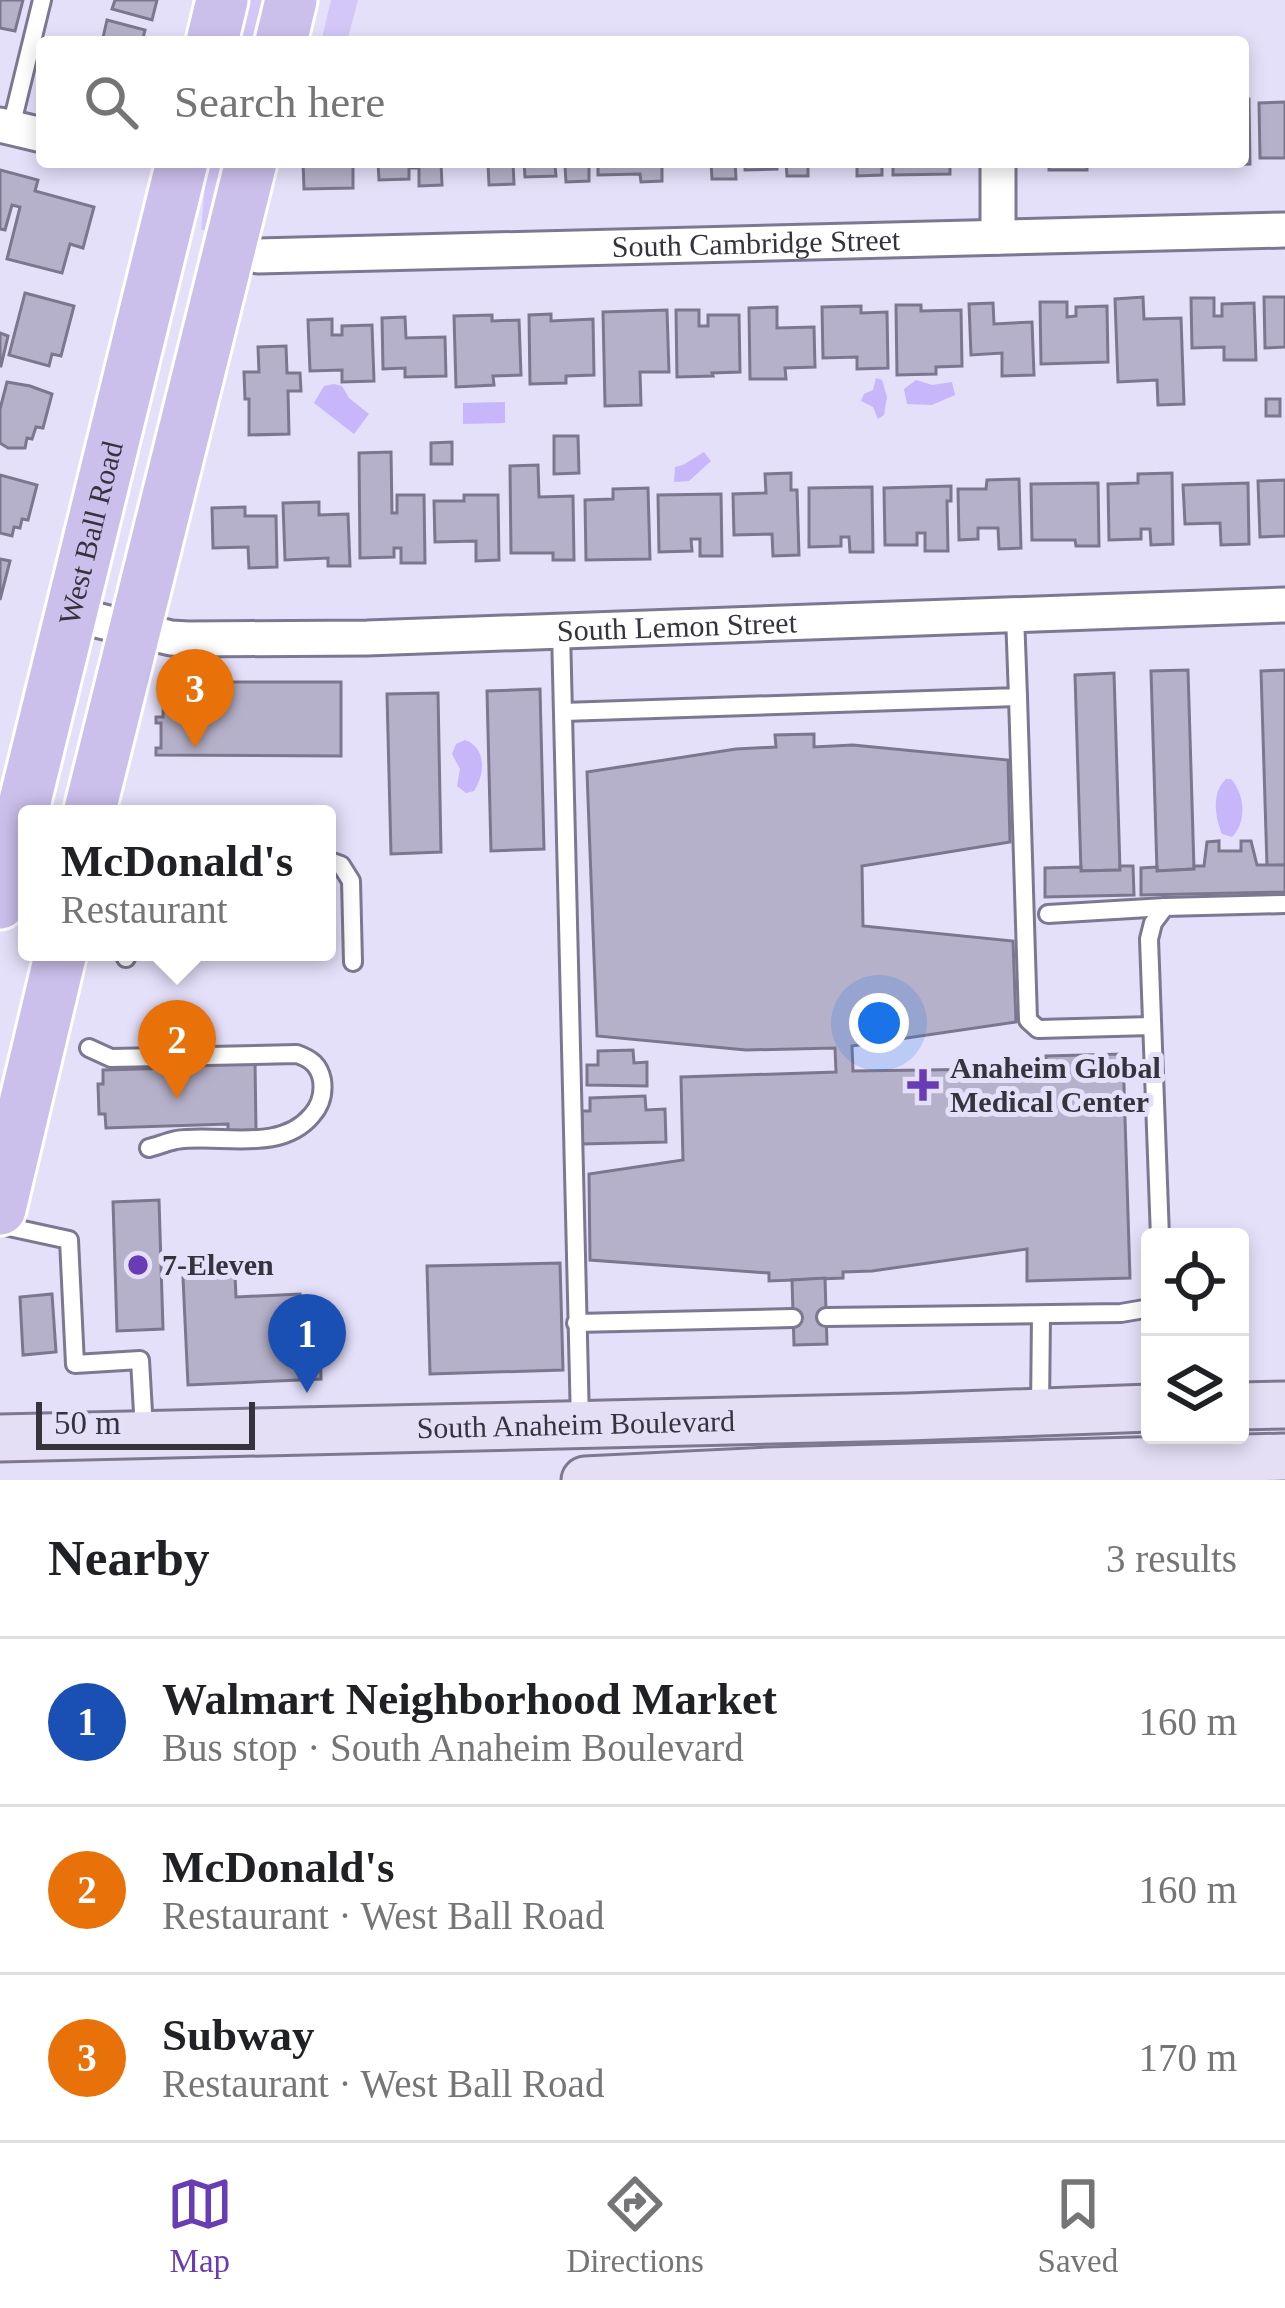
<!DOCTYPE html>
<meta charset="utf-8">
<style>
:root{--surface:#fff;--page:#f6f6f6;--text:#202124;--muted:#757577;--line:#e0e0e0;--accent:#683cb4}
body{margin:0;font-family:Georgia,serif;background:var(--page);color:var(--text)}
.controls{position:absolute;right:36px;bottom:36px;display:grid;overflow:hidden;border-radius:12px;box-shadow:0 6px 18px #0003}
.controls button{width:108px;height:108px;display:grid;place-items:center;padding:0;border:0;border-bottom:3px solid var(--line);background:var(--surface);color:var(--text);font:60px sans-serif}
.scale{position:absolute;left:36px;bottom:30px;width:219px;box-sizing:border-box;padding-left:12px;border:6px solid #35333d;border-top:0;font-size:33px;line-height:42px;white-space:nowrap;color:#35333d;-webkit-text-stroke:9px #e5e0fa;paint-order:stroke}
.you{position:absolute;left:879px;top:1023px;width:42px;height:42px;margin:-30px;border:9px solid #fff;border-radius:50%;background:#1a73e8;box-shadow:0 0 0 18px #1a73e833}
.badge{display:grid;place-items:center;width:78px;height:78px;border-radius:50%;background:var(--accent);color:#fff;font-size:39px;font-weight:700}
.pin{position:absolute;translate:-50% -99px;filter:drop-shadow(0 3px 6px #0008)}
.pin::after{content:'';position:absolute;top:63px;width:42px;height:36px;background:inherit;clip-path:polygon(0 0,100% 0,50% 100%)}
.popup{position:absolute;left:18px;top:805px;width:318px;height:156px;box-sizing:border-box;display:grid;place-content:center;border-radius:12px;background:var(--surface);filter:drop-shadow(0 3px 9px #0005);font-size:39px;white-space:nowrap;color:var(--muted)}
.popup b{font-size:45px;color:var(--text)}
.popup::after{content:'';position:absolute;left:50%;top:100%;margin-left:-24px;border:24px solid transparent;border-top-color:var(--surface)}
.list{margin:0;padding:0;list-style:none}
h2{display:flex;justify-content:space-between;align-items:center;height:156px;margin:0;padding:0 48px;font-size:51px}
h2 small{font-size:39px;font-weight:400;color:var(--muted)}
.list li{display:grid;grid-template-columns:78px 1fr auto;gap:36px;align-items:center;box-sizing:border-box;height:168px;padding:0 48px;border-top:3px solid var(--line)}
.list b{display:block;font-size:45px;white-space:nowrap}
.list p{margin:0;font-size:39px;white-space:nowrap;color:var(--muted)}
.list em{font-size:39px;font-style:normal;color:var(--muted)}
.icon{flex:none;width:66px;height:66px;fill:none;stroke:currentColor;stroke-width:2;stroke-linecap:round;stroke-linejoin:round}
.map{position:relative;flex:none;width:1285px;height:1480px;overflow:hidden}
.search{position:absolute;background:var(--surface);box-shadow:0 6px 18px #0003;left:36px;right:36px;top:36px;height:132px;display:flex;align-items:center;gap:30px;box-sizing:border-box;padding:0 42px;border-radius:12px;color:var(--muted);font-size:45px}
.sheet{height:660px;background:var(--surface)}
nav{display:flex;justify-content:space-around;align-items:center;box-sizing:border-box;height:168px;border-top:3px solid var(--line);background:var(--surface);font-size:33px;color:var(--muted)}
nav a{display:grid;justify-items:center;gap:6px}
nav .on{color:var(--accent)}
.map>svg:first-child{display:block}
.green{fill:#d2c7f7}
.water{fill:#c7b6fa}
.building{fill:#b6b1ca;stroke:#7c768e;stroke-width:3}
.lines{fill:none;stroke-linecap:round;stroke-linejoin:round}
.lane-casing{stroke:#7d788f;stroke-width:22}
.street-casing{stroke:#7d788f;stroke-width:39}
.secondary-casing{stroke:#7d788f;stroke-width:51}
.primary-casing{stroke:#fff;stroke-width:57}
.lane{stroke:#fff;stroke-width:16}
.street{stroke:#fff;stroke-width:33}
.secondary{stroke:#e5dff6;stroke-width:45}
.primary{stroke:#cbbfec;stroke-width:51}
.poi-dot{fill:#683cb4;stroke:#e5e0fa;stroke-width:4.5}
.labels{text-anchor:middle;stroke-width:10;stroke-linejoin:round;paint-order:stroke}
.street-label{font-size:30px;fill:#35333d;stroke:#e5e0fa}
.poi-label{font-size:30px;font-weight:bold;fill:#35333d;stroke:#e5e0fa;text-anchor:start}
</style>
<div class="map">
<svg width="1285" height="1480" viewBox="0 0 1285 1480">
<rect width="100%" height="100%" fill="#e5e0fa"/>
<g class="green">
<polygon points="247,0 262,0 251,42 237,42"/>
<polygon points="331,0 358,0 347,42 321,42"/>
<polygon points="207,162 221,162 205,230 201,230"/>
</g>
<g class="water">
<polygon points="876,378 882,380 887,397 884,415 878,419 873,407 861,401 864,394 873,390"/>
<polygon points="916,380 932,385 952,382 955,395 932,405 907,404 904,389"/>
<polygon points="334,384 342,386 349,398 369,414 354,434 314,403 324,386"/>
<polygon points="505,402 505,423 463,424 463,403"/>
<polygon points="704,452 711,461 689,481 674,482 675,467 683,465"/>
<path d="M465,740C487,748 485,774 474,791L466,793L457,786L460,769L452,754L456,744Z"/>
<path d="M1226,779H1231C1245,795 1247,822 1232,837L1222,834C1215,817 1211,793 1226,779Z"/>
</g>
<g class="building">
<polygon points="0,0 23,0 15,31 0,28"/>
<polygon points="115,0 157,0 152,20 112,9"/>
<polygon points="107,20 145,30 142,42 102,42"/>
<polygon points="1243,99 1249,99 1250,164 1226,165 1226,162 1243,162"/>
<polygon points="1285,102 1285,158 1260,158 1259,103"/>
<polygon points="303,162 364,162 364,165 353,166 353,188 304,189"/>
<polygon points="378,162 441,162 442,185 419,186 419,168 409,168 409,179 379,180"/>
<polygon points="451,162 513,162 514,184 489,185 488,163 451,164"/>
<polygon points="524,162 589,162 589,181 566,182 565,166 555,166 556,176 525,177"/>
<polygon points="598,162 662,162 662,181 641,182 640,174 598,175"/>
<polygon points="711,162 735,162 736,179 712,179"/>
<polygon points="745,162 777,162 777,169 745,170"/>
<polygon points="786,162 808,162 808,176 787,176"/>
<polygon points="857,162 882,162 882,175 857,176"/>
<polygon points="893,162 950,162 950,174 893,175"/>
<rect x="1049" y="162" width="38" height="8"/>
<polygon points="0,170 38,180 35,191 94,207 83,248 70,244 62,273 7,259 20,207 12,205 5,230 0,229"/>
<polygon points="25,293 74,306 61,356 52,354 49,366 9,355"/>
<polygon points="1143,297 1144,319 1181,318 1184,404 1158,405 1157,380 1118,382 1115,299"/>
<polygon points="1264,297 1285,297 1285,347 1265,348"/>
<polygon points="1191,298 1214,298 1214,316 1222,316 1222,304 1254,303 1256,360 1224,360 1224,347 1192,348"/>
<polygon points="1040,302 1067,302 1067,317 1076,316 1076,307 1107,306 1108,362 1041,364"/>
<polygon points="993,303 994,324 1032,322 1034,375 1002,376 1002,353 971,355 969,304"/>
<polygon points="896,305 921,305 921,311 961,310 962,366 936,367 936,374 897,375"/>
<polygon points="861,306 861,313 887,312 888,368 857,369 857,357 823,358 822,307"/>
<polygon points="777,307 777,328 814,327 815,367 785,368 786,379 750,379 749,308"/>
<polygon points="667,310 669,372 640,372 641,405 605,406 603,312"/>
<polygon points="676,310 699,310 699,326 708,326 708,315 739,315 740,372 712,373 713,376 677,377"/>
<polygon points="551,314 551,321 593,319 594,375 566,376 566,383 530,384 529,315"/>
<polygon points="492,315 492,321 519,320 521,375 493,376 494,385 456,387 454,316"/>
<polygon points="405,317 406,338 445,337 446,376 405,377 405,368 383,369 382,318"/>
<polygon points="332,319 332,335 342,335 342,326 372,325 374,381 342,382 342,370 310,371 308,320"/>
<polygon points="0,333 8,336 1,366 0,366"/>
<polygon points="286,346 287,373 300,373 301,391 288,391 289,434 249,435 249,399 245,399 244,372 259,372 258,347"/>
<polygon points="7,382 30,386 52,394 43,428 36,427 32,439 27,438 25,448 8,448 0,443 0,409"/>
<rect x="1266" y="399" width="14" height="17"/>
<polygon points="554,436 578,436 579,473 554,474"/>
<polygon points="452,442 452,464 431,464 431,443"/>
<polygon points="391,452 392,513 397,513 397,495 424,495 425,563 401,563 401,548 394,548 394,557 360,558 359,453"/>
<polygon points="538,465 539,497 573,496 574,560 553,560 553,553 511,553 510,466"/>
<polygon points="791,473 791,490 797,490 799,555 773,556 772,534 734,535 733,494 766,493 765,474"/>
<polygon points="1172,473 1173,544 1151,545 1150,529 1141,529 1141,539 1109,540 1108,484 1138,483 1138,474"/>
<polygon points="0,475 37,485 28,520 22,519 20,528 14,527 12,536 0,533"/>
<polygon points="1019,479 1021,548 999,549 998,528 978,528 978,539 959,540 958,489 986,489 987,480"/>
<polygon points="1285,480 1285,536 1260,537 1258,481"/>
<polygon points="1098,483 1099,546 1076,546 1075,540 1032,540 1031,484"/>
<polygon points="1248,483 1249,544 1221,545 1220,523 1185,524 1183,485"/>
<polygon points="951,486 951,501 947,501 948,551 925,551 925,533 917,533 917,545 885,545 884,488"/>
<polygon points="872,487 873,552 850,552 849,537 841,537 841,546 809,547 809,488"/>
<polygon points="648,488 650,559 586,560 585,500 613,499 613,489"/>
<polygon points="721,494 722,556 700,556 700,539 691,539 692,551 659,552 658,495"/>
<polygon points="464,495 498,495 499,560 476,561 476,541 435,542 434,501 464,501"/>
<polygon points="319,502 319,515 348,514 350,566 328,566 328,558 285,560 283,503"/>
<polygon points="245,507 245,516 276,516 277,567 249,568 248,547 213,548 212,508"/>
<polygon points="0,559 10,561 0,600"/>
<polygon points="1188,670 1194,869 1157,871 1151,671"/>
<polygon points="1285,670 1285,865 1267,866 1261,671"/>
<polygon points="1114,673 1120,870 1081,871 1075,675"/>
<polygon points="164,682 341,682 341,756 156,755 156,748 161,748 161,723 156,723 156,717 163,717"/>
<polygon points="540,689 544,849 491,851 487,691"/>
<polygon points="438,693 441,852 391,854 387,694"/>
<polygon points="814,734 814,747 853,745 1008,760 1010,842 862,866 863,926 1013,941 1016,1022 852,1046 853,1071 995,1069 995,1063 1046,1062 1046,1056 1123,1054 1130,1278 1027,1281 1027,1249 872,1271 843,1272 843,1278 769,1281 769,1273 590,1260 589,1174 683,1160 681,1077 836,1072 835,1048 746,1050 597,1036 587,772 736,749 776,747 775,735"/>
<polygon points="1219,841 1219,851 1241,851 1241,841 1251,841 1257,865 1285,865 1285,892 1141,895 1141,868 1157,867 1157,871 1194,869 1194,866 1204,866 1207,842"/>
<polygon points="1120,866 1133,866 1134,895 1045,897 1045,868 1081,867 1081,871 1120,870"/>
<polygon points="633,1050 634,1063 647,1062 647,1086 587,1085 587,1065 598,1065 598,1051"/>
<polygon points="255,1061 256,1130 228,1131 228,1124 106,1128 105,1114 99,1114 98,1084 103,1084 103,1070 175,1068 175,1063"/>
<polygon points="645,1096 646,1110 665,1109 666,1142 582,1144 582,1111 590,1111 590,1098"/>
<polygon points="159,1200 163,1329 117,1331 113,1202"/>
<polygon points="560,1263 563,1370 430,1374 427,1266"/>
<polygon points="235,1275 236,1297 300,1294 302,1342 320,1341 321,1379 188,1385 183,1278"/>
<polygon points="825,1278 827,1344 794,1345 792,1280"/>
<polygon points="52,1294 56,1352 23,1355 20,1297"/>
</g>
<g class="lines">
<defs>
<g id="lane">
<polyline points="11,127 42,0"/>
<polyline points="561,631 580,1422"/>
<polyline points="1018,697 1028,1020 1038,1029 1152,1026"/>
<polyline points="563,712 1018,697 1015,615"/>
<polyline points="327,860 341,865 351,881 353,962"/>
<polyline points="1048,914 1165,907"/>
<polyline points="126,958 127,952"/>
<path d="M89,1048L111,1058L297,1054C311,1059 319,1065 322,1080C324,1094 321,1105 312,1115C280,1154 220,1133 176,1140C167,1142 157,1146 149,1148"/>
<polyline points="0,1225 69,1240 75,1364 140,1360 144,1430"/>
<polyline points="1160,1237 1149,939 1153,923 1165,907 1285,904"/>
<polyline points="826,1317 1121,1313 1150,1308"/>
<polyline points="576,1323 793,1318"/>
<polyline points="1040,1410 1041,1315"/>
</g>
<g id="street">
<polyline points="0,125 42,135"/>
<polyline points="998,162 998,237"/>
<path id="s1" d="M229,249L258,256L1285,230"/>
<path id="s2" d="M71,614L171,638L188,639L367,638L1285,605"/>
</g>
<g id="secondary">
<polyline points="1240,1406 1285,1405"/>
<path id="s3" d="M0,1438L907,1417L1150,1408"/>
<polyline points="585,1480 768,1471 1285,1457"/>
</g>
<g id="primary">
<polyline points="212,42 222,0"/>
<polyline points="281,42 291,0"/>
<polyline points="89,814 251,162"/>
<path id="s4" d="M0,903L182,162"/>
<polyline points="0,1209 61,952"/>
</g>
</defs>
<use href="#lane" class="lane-casing"/>
<use href="#street" class="street-casing"/>
<use href="#secondary" class="secondary-casing"/>
<use href="#primary" class="primary-casing"/>
<use href="#lane" class="lane"/>
<use href="#street" class="street"/>
<use href="#secondary" class="secondary"/>
<use href="#primary" class="primary"/>
</g>
<g class="poi-dot">
<path d="M917 1067h12v12h12v12h-12v12h-12v-12h-12v-12h12z"/>
<circle cx="138" cy="1265" r="12"/>
</g>
<g class="labels">
<g class="street-label">
<text dy="10" stroke="none"><textPath href="#s1" startOffset="528">South Cambridge Street</textPath></text>
<text dy="10" stroke="none"><textPath href="#s4" startOffset="381">West Ball Road</textPath></text>
<text dy="10" stroke="none"><textPath href="#s2" startOffset="609">South Lemon Street</textPath></text>
<text dy="10" stroke="none"><textPath href="#s3" startOffset="576">South Anaheim Boulevard</textPath></text>
</g>
<g class="poi-label">
<text x="950" y="1078">Anaheim Global<tspan x="950" dy="34">Medical Center</tspan></text>
<text x="162" y="1275">7-Eleven</text>
</g>
</g>
</svg>
<div class="controls">
<button><svg class="icon" aria-label="locate" viewBox="0 0 24 24"><circle cx="12" cy="12" r="6"/><path d="M12 2v4M12 18v4M2 12h4M18 12h4"/></svg></button>
<button><svg class="icon" aria-label="layers" viewBox="0 0 24 24"><path d="M12 4l9 5-9 5-9-5zM3 14l9 5 9-5"/></svg></button>
</div>
<div class="scale">50 m</div>
<div class="you"></div>
<div class="pin badge" style="left:307px;top:1393px;background:#1a4fb4">1</div>
<div class="pin badge" style="left:177px;top:1099px;background:#e8710a">2</div>
<div class="popup"><b>McDonald's</b>Restaurant</div>
<div class="pin badge" style="left:195px;top:748px;background:#e8710a">3</div>
<div class="search"><svg class="icon" aria-label="search" viewBox="0 0 24 24"><circle cx="10" cy="10" r="6"/><path d="M15 15l6 6"/></svg>Search here</div>
</div>
<section class="sheet">
<h2>Nearby<small>3 results</small></h2>
<ul class="list">
<li><span class="badge" style="background:#1a4fb4">1</span><div><b>Walmart Neighborhood Market</b><p>Bus stop · South Anaheim Boulevard</p></div><em>160 m</em></li>
<li><span class="badge" style="background:#e8710a">2</span><div><b>McDonald's</b><p>Restaurant · West Ball Road</p></div><em>160 m</em></li>
<li><span class="badge" style="background:#e8710a">3</span><div><b>Subway</b><p>Restaurant · West Ball Road</p></div><em>170 m</em></li>
</ul>
</section>
<nav>
<a class="on"><svg class="icon" aria-label="map" viewBox="0 0 24 24"><path d="M3 6l6-2 6 2 6-2v14l-6 2-6-2-6 2zM9 4v14M15 6v14"/></svg>Map</a>
<a><svg class="icon" aria-label="directions" viewBox="0 0 24 24"><path d="M12 3l9 9-9 9-9-9zM9 14v-3h6M13 9l2 2-2 2"/></svg>Directions</a>
<a><svg class="icon" aria-label="saved" viewBox="0 0 24 24"><path d="M7 4h10v16l-5-4-5 4z"/></svg>Saved</a>
</nav>
